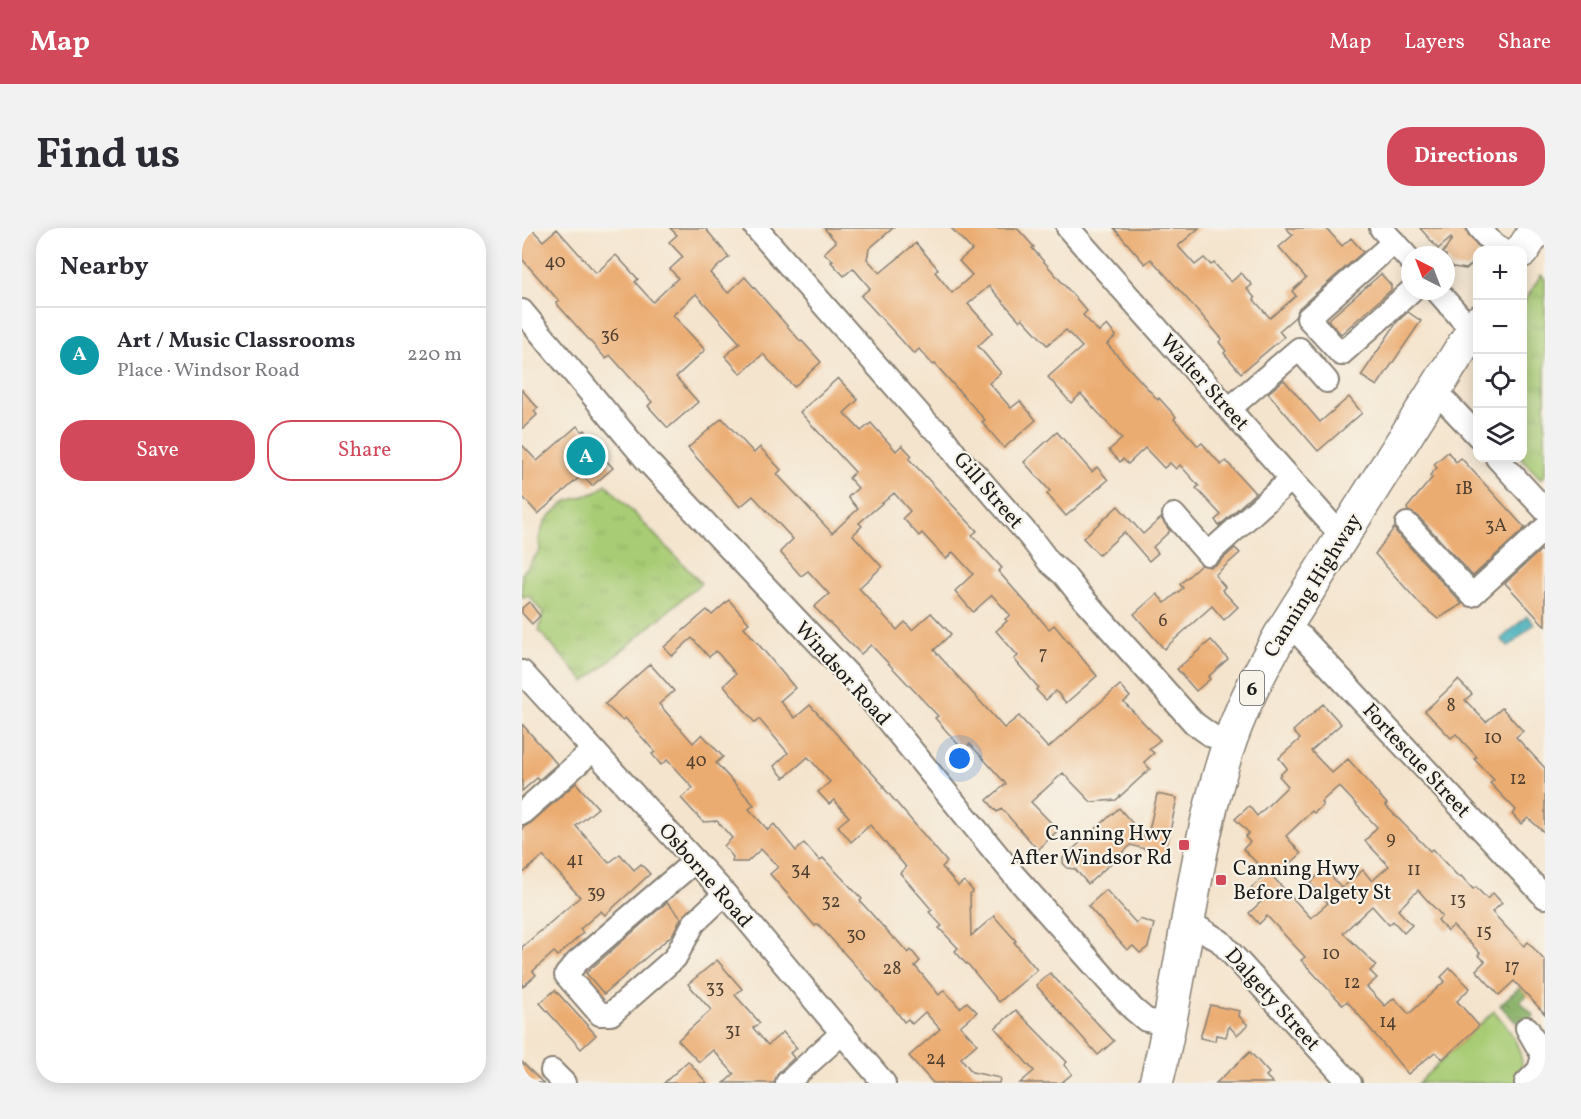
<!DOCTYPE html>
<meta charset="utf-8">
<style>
:root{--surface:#fff;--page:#f2f2f3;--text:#2b2b33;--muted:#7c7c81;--line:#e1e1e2;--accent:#d1495b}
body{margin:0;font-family:Vollkorn,serif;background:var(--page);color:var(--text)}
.controls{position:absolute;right:18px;top:18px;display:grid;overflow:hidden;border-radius:12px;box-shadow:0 3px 15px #0003}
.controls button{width:54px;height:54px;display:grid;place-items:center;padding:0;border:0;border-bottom:2px solid var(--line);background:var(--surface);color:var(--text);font:30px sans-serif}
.compass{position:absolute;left:879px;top:18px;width:54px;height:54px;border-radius:50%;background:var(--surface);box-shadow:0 3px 15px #0003;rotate:318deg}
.you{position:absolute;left:438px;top:531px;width:21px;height:21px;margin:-15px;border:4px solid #fff;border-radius:50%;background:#1a73e8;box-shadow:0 0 0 9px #1a73e833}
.badge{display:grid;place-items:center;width:39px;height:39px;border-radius:50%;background:var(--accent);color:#fff;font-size:20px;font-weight:700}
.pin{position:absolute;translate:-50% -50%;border:3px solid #fff;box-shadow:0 2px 6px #0006}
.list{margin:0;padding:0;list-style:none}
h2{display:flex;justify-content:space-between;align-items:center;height:78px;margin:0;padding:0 24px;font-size:26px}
h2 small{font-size:20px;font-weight:400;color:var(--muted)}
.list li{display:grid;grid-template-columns:39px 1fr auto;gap:18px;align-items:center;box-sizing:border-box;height:96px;padding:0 24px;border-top:2px solid var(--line)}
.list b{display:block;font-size:22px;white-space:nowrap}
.list p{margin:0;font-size:20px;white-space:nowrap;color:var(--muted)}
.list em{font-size:20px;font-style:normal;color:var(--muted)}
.actions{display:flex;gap:12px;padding:18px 24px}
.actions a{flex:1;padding:14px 0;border:2px solid var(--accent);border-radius:24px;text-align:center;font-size:21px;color:var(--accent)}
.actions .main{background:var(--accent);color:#fff}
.icon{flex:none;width:33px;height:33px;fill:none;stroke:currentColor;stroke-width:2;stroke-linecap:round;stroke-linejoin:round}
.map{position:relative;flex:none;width:1023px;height:855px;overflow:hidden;border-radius:24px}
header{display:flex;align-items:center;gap:36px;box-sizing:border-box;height:84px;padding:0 30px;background:var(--accent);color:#fff}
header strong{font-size:28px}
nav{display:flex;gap:33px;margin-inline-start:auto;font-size:21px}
.intro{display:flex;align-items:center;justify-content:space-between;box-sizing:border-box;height:144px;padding:0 36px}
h1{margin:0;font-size:42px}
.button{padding:15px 27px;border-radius:24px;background:var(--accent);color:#fff;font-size:21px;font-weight:700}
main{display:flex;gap:36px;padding:0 36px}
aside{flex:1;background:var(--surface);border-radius:24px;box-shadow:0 3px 15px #0003}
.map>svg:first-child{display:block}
.grass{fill:#a8cc75;stroke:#627448;stroke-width:1.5}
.forest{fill:url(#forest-crowns);stroke:#516641;stroke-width:1.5}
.park{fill:url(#park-tufts);stroke:#627448;stroke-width:1.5}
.water{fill:#3aabb7;stroke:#2b646a;stroke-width:1.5}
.building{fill:#ebac71;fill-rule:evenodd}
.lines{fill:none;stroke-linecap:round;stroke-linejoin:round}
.minor-casing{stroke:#888074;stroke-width:26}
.highway-casing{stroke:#888074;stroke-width:36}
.minor{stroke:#fff;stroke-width:22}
.highway{stroke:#fff;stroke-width:33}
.poi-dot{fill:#d1495b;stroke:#f7f3e8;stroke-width:2}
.labels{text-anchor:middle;stroke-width:4.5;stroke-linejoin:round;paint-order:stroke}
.number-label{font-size:18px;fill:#504031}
.shield{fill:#f7f3e8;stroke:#5e5c59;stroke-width:1.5}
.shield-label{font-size:20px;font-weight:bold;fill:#1c1c1c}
.street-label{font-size:21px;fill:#1c1c1c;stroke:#f7f3e8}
.poi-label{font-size:21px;fill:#1c1c1c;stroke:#f7f3e8;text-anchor:end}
</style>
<header>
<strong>Map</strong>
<nav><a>Map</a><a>Layers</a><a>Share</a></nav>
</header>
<div class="intro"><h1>Find us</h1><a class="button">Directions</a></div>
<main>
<aside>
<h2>Nearby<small></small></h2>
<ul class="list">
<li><span class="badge" style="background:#0f9aa8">A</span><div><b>Art / Music Classrooms</b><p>Place · Windsor Road</p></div><em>220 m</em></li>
</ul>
<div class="actions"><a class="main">Save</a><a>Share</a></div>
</aside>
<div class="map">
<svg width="1023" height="855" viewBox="0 0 1023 855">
<defs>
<pattern id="forest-crowns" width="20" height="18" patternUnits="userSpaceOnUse" patternTransform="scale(1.5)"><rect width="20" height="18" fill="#86b066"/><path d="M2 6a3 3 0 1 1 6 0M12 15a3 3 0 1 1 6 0" fill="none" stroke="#6d8e53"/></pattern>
<pattern id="park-tufts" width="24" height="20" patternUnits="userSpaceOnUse" patternTransform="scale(1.5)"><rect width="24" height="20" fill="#a8cc75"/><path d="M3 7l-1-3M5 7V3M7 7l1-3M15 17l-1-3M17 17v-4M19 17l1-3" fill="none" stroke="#90af65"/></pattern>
</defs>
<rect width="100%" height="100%" fill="#f7f3e8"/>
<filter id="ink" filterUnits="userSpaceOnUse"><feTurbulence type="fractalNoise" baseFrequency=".0167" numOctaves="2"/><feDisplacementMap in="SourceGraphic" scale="12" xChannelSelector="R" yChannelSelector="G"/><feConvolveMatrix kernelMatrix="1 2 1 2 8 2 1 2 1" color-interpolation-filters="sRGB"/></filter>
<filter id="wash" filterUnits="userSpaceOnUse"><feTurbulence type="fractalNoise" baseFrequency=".008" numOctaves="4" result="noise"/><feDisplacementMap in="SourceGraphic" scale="24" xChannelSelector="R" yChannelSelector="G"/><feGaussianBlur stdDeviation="1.35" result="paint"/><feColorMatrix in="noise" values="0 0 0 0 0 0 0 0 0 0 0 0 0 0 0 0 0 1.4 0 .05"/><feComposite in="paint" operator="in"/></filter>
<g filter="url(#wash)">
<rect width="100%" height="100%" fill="#f4e4cd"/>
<path class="grass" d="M972,783C989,802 1008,829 997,855H896Z"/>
<polygon class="forest" points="1023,736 1006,766 998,773 1012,788 999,800 978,777"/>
<g class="park">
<polygon points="1019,47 1023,51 1023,247 1019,251 999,230 1001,76"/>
<polygon points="84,256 179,355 63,454 17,403 21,385 7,368 0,369 0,346 18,322 17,310 23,293 43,274 75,264"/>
</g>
<polygon class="water" points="1005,388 1012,396 987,419 979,411"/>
<g id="blocks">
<g class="building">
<polygon points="0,0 9,0 21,13 35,1 74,45 94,27 116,51 113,54 131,74 156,50 148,41 161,29 147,14 155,7 148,0 183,0 207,29 188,45 206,65 223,49 279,114 280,113 299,134 272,159 241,126 219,146 203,128 218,115 174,66 151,87 183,122 154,149 176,174 146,200 126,178 130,174 88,127 84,131 34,75 37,73 0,31"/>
<polygon points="302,0 371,0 347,21 345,31 358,45 394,15 416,41 413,44 430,65 450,47 437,33 450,22 429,0 495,0 512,19 510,20 565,83 561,87 577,104 585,97 594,108 585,116 636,172 637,170 654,189 652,191 676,218 680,215 699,237 704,233 733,265 697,298 693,292 699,287 674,260 677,258 658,237 654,241 648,235 642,240 623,220 606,236 601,231 598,234 587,222 600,211 559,166 549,175 526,149 560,119 544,102 525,117 500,90 498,93 467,58 446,76 471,104 456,118 479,145 467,155 489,180 498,173 514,192 482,220 460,194 463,192 413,136 411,137 397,121 392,126 339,68 348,60 331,40 322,48 309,34 311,33 302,25 314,14"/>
<polygon points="592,0 677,0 656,18 673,37 682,30 689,37 692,35 709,54 719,45 730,57 725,61 733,70 732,72 748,90 774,68 770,63 784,50 757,19 771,7 764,0 804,0 820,18 829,10 841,24 777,80 773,89 757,103 762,109 719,145 702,125 704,123 697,114 700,111 676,83 629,31 623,36"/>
<polygon points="898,0 944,0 947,8 959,22 956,22 956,31 944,41 931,39 924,31 924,27 920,26 930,11 929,10 916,21"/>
<polygon points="859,46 869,57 869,62 819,106 806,92"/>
<polygon points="886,84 899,93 855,158 839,148 875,94"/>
<polygon points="316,150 336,172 322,185 339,203 349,195 374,223 380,217 390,228 387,231 455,303 450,307 480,340 476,343 527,401 532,397 575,448 544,475 534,463 524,472 514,462 516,459 492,431 496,428 474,403 485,393 483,391 488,387 470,367 451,384 433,363 451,346 431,324 424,331 400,305 397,308 381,290 388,283 372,265 337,295 340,298 331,307 360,339 337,360 375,402 383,394 390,402 409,385 429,406 412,422 482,500 497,488 526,520 598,457 608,469 602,474 638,512 627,521 632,525 622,534 628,541 594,572 569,574 541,545 509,574 536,602 516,622 480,581 475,584 465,572 484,556 448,516 441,522 413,490 416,488 349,417 339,426 292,379 307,366 286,343 279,348 258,324 271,311 231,268 218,279 166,220 200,190 232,225 238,219 259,242 255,246 310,305 336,281 326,269 336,260 327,250 333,244 278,184"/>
<polygon points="762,152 798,194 827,169 840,185 796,223 746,165"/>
<polygon points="0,162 16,180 12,183 15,187 0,201"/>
<polygon points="55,198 61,204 63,202 85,227 82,230 91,240 70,258 60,247 16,286 0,268 0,217 15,233"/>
<polygon points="535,204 570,244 575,239 586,252 544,288 525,266 528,263 502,234"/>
<polygon points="926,224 934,234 939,230 1003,300 951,348 895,287 886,283 885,280 910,250 908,247 915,240 912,236"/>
<polygon points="596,278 621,306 639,290 648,303 631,319 636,325 627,333 602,304 577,327 561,310"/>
<polygon points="872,300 875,305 940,376 916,391 898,376 853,326"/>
<polygon points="713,320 718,325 693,347 703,359 700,362 716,379 702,392 690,378 642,421 612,386 635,366 643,375 661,360 658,356 679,337 688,339 695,336"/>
<polygon points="1019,322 1023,326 1023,398 983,355"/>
<polygon points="207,372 227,395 222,399 273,460 258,473 273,490 288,477 362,558 361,559 425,634 420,639 436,658 442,653 451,663 448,666 449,708 472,688 494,713 492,714 515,742 477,774 445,735 444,736 433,723 436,720 417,700 420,698 407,684 410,682 378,645 384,639 348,597 329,614 316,598 327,589 312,572 307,576 296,564 308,554 286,529 262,550 252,538 266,525 237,491 233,495 202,457 214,446 194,423 187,429 170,410 150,428 142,419 185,382 190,387"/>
<polygon points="7,374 18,388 10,396 0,385 0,380"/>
<polygon points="689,412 706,431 686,449 688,451 674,463 655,441"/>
<polygon points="128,436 152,463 137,476 171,515 180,506 201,529 194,535 232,577 227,581 246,602 252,596 274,623 282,615 298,633 301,630 340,671 338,673 372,711 373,710 386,725 389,722 398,733 393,738 417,767 422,762 438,780 445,774 455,784 438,798 455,816 439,830 450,844 478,850 477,855 411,855 387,828 418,801 403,784 390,796 386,791 382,794 374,783 296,696 293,698 248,646 256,639 239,621 225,634 210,634 211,629 202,618 210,610 195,593 181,594 159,570 171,560 145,532 139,537 130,526 133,524 103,490 100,492 83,476"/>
<polygon points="936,452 950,466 943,472 964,494 980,480 1001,503 994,509 1023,540 1023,605 1006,590 999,596 990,586 994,582 968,555 972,552 952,531 955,529 934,506 929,510 903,483"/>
<path d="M801,476L819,496L789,523L810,545L826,531L865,576L863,577L908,623L910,621L930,642L937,649L939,648L951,661L954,659L965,671L971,665L980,675L970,684L1002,718L1006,714L1023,733V786L992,753L977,767L954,742L963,733L956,727L958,725L931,698L925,703L916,692L920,688L896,662L876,682L890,697L882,705L871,693L867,697L850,678L821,705L854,737L848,743L855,750L845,759L863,778L872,770L887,786L923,753L919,749L928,740L948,760L935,773L957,798L921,831L913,824L886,846L825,773L821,777L779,732L783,729L745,688L737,696L727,685L741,672L729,660L745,645L721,621L728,614L723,609L727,605L713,591L727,578L735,588L766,558L757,548L765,540L757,530L778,511L771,503ZM817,558L855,599L843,613L867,638L850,653L841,642L820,660L803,641L788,655L806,675L789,690L752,650L779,626L764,608L790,583L792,585L801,577L799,574Z"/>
<polygon points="0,496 35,536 17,552 15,550 0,563"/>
<polygon points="54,555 76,580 54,598 87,635 98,626 112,642 119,636 128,646 83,687 79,683 58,701 61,705 36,728 32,724 11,743 14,747 0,759 0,719 58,669 21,628 0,646 0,600 9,595"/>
<polygon points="635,566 655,570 643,627 609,617 566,656 553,641 545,640 541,635 541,630 597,580 625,612"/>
<polygon points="584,662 614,695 618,691 632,696 626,719 618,725 611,718 605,722 566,678"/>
<polygon points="145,674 159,690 150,707 82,766 64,745"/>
<polygon points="195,732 220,761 213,767 238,795 231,800 246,817 261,804 275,820 268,825 272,830 256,845 252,855 202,855 212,846 191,822 177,834 156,812 189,782 166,756"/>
<polygon points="528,745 592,813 576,827 514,757"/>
<polygon points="33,762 74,807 59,821 18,775"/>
<polygon points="688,777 718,783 717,788 726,797 715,807 707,798 704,809 694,807 693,813 678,810"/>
<polygon points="494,782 545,834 542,837 550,846 539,855 498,855 512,843 473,800"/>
<polygon points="728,824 747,845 744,848 751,855 694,855"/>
<polygon points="166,833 185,855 142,855"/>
<polygon points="0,834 21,855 0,855"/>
</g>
</g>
</g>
<g filter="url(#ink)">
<use href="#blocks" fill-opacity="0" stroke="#888074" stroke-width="1.5"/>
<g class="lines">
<defs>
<g id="minor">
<polyline points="234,0 407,197 418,205 437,231 454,247 508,309 527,334 542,347 557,366 672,495 690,508 708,513"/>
<polyline points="546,0 809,296 822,305"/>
<polyline points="859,0 888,32"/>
<polyline points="957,0 972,17 980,22"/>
<polyline points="872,14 786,90 819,126 889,63"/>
<polyline points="915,63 939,90 953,98"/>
<polyline points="0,83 126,234 338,459 491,646 611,781 624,792 646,796"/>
<polyline points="910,165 925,175 956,208"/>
<polyline points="707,181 777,121 805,153"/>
<polyline points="975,230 1023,282"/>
<polyline points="652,287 686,326 769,251"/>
<polyline points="885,296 950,367 1023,300"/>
<polyline points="763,399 780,409 1023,669"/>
<polyline points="0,444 205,668 362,855"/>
<polyline points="0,585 71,522"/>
<polyline points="173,633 55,734 44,747 78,786 89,786 153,730 172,695 203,666"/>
<polyline points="665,698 679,701 698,713 828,855"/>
<polyline points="30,843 42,855"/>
<polyline points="265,855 320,805"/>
<polyline points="1004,855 1017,842 1021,828 1005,800"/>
</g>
<g id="highway">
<polyline points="1000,23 1015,0"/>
<path d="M634,855C663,742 670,624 708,513C722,473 742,436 763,399L956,94"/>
</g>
</defs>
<use href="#minor" class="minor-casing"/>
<use href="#highway" class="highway-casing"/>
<use href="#minor" class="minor"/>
<use href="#highway" class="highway"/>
</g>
</g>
<g class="poi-dot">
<rect x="656" y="611" width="12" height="12" rx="3"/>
<rect x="693" y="646" width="12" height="12" rx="3"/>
</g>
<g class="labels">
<g class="number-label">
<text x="33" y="39">40</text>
<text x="88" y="113">36</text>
<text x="942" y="266">1B</text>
<text x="974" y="303">3A</text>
<text x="641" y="398">6</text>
<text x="521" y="431">7</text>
<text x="929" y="483">8</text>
<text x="971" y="515">10</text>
<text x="174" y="538">40</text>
<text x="996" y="556">12</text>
<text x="869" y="616">9</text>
<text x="53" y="637">41</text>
<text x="279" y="647">34</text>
<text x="892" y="647">11</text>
<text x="74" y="670">39</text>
<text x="936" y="677">13</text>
<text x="309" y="679">32</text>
<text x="962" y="709">15</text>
<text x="334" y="712">30</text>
<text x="809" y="731">10</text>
<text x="990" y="744">17</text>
<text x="370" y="746">28</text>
<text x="830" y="760">12</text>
<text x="193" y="765">33</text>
<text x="866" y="799">14</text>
<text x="211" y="808">31</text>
<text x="414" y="836">24</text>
</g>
<rect class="shield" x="718" y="443" width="24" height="34" rx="4.5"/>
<g class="shield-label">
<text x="730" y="467">6</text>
</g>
<g class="street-label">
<text transform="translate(683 154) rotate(48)" y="7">Walter Street</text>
<text transform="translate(467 262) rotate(49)" y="7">Gill Street</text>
<text transform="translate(790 357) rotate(-58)" y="7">Canning Highway</text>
<text transform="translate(321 445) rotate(48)" y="7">Windsor Road</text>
<text transform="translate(895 532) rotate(47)" y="7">Fortescue Street</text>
<text transform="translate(184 647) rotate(49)" y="7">Osborne Road</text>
<text transform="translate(751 771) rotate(48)" y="7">Dalgety Street</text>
</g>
<g class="poi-label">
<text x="650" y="612">Canning Hwy<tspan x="650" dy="24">After Windsor Rd</tspan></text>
<text x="711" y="647" text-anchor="start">Canning Hwy<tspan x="711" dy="24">Before Dalgety St</tspan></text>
</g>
</g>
</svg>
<div class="controls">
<button>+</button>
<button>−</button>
<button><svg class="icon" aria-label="locate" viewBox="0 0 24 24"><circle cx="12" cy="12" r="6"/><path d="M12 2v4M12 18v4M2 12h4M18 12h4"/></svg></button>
<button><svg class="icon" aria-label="layers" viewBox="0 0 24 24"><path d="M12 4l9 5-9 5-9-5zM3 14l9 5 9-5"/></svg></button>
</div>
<svg class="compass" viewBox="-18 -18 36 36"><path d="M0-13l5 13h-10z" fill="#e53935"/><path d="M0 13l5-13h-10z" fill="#7c7c81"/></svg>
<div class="you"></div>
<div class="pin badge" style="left:64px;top:228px;background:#0f9aa8">A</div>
</div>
</main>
